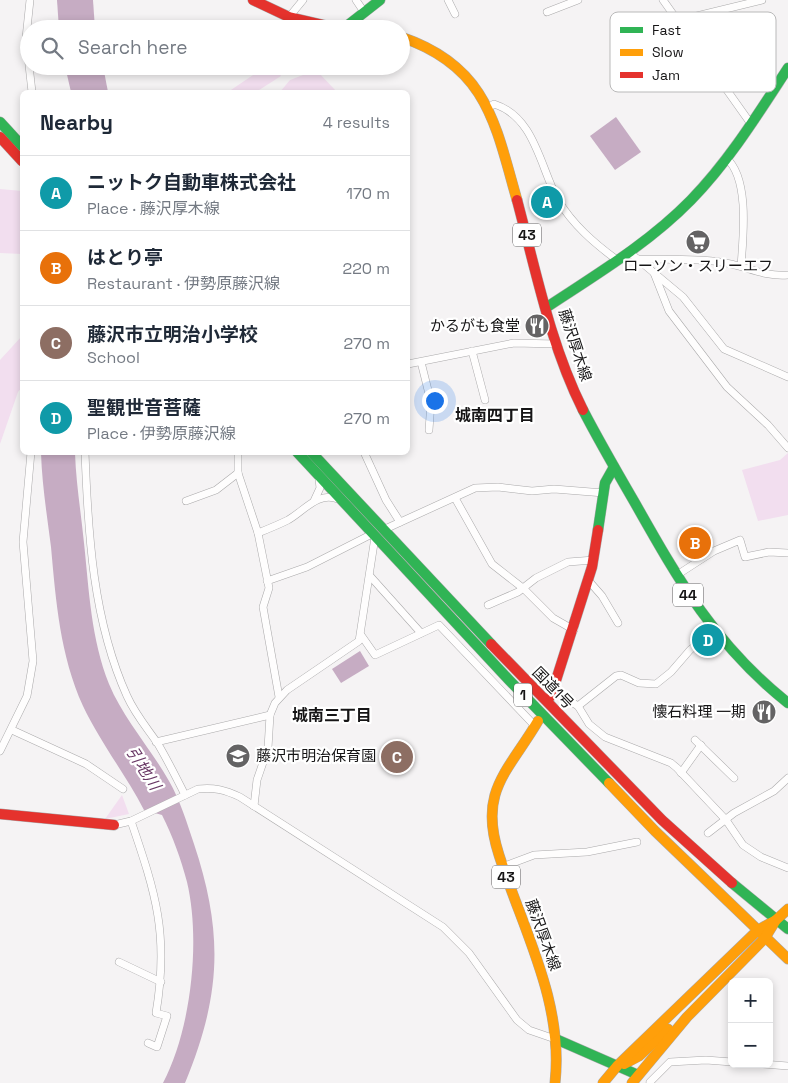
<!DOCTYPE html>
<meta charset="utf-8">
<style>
:root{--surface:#fff;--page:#f2f2f3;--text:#1f2937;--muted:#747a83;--line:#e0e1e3;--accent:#646364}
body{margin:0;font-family:"Space Grotesk","Noto Sans JP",sans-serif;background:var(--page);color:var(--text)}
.controls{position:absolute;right:15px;bottom:15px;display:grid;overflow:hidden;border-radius:8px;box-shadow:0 2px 8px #0003}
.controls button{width:45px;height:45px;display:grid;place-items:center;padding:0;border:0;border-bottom:1px solid var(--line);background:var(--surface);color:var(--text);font:25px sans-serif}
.you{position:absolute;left:434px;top:400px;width:18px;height:18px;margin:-12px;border:4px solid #fff;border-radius:50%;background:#1a73e8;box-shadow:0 0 0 8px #1a73e833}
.badge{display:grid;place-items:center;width:32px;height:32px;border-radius:50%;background:var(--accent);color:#fff;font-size:16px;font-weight:700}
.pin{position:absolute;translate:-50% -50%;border:2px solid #fff;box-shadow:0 1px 5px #0006}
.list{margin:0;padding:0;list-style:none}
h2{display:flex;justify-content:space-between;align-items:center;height:65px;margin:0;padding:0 20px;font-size:21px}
h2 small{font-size:16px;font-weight:400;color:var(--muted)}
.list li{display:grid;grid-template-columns:32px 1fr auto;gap:15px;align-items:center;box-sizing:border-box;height:75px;padding:0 20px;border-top:1px solid var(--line)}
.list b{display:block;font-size:19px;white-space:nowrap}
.list p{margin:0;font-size:16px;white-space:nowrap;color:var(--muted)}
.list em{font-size:16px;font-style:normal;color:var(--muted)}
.icon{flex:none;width:28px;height:28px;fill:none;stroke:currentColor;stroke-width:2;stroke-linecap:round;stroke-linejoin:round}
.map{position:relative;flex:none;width:788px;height:1083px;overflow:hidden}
.search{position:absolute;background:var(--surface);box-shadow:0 2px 8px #0003;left:20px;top:20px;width:390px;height:55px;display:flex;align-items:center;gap:12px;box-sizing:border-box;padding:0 18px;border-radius:28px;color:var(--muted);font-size:19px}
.panel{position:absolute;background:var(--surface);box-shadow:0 2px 8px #0003;left:20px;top:90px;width:390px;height:365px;border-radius:8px}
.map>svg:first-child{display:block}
.green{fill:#f2deef}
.water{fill:#c6acc3}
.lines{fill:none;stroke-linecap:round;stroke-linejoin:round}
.street-casing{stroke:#aaa9aa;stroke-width:8}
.fast-casing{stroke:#aaa9aa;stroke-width:11}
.slow-casing{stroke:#aaa9aa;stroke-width:11}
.jam-casing{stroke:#aaa9aa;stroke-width:11}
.street{stroke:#fefdfd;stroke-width:7}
.fast{stroke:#30b455;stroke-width:10}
.slow{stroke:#ff9f0a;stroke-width:10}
.jam{stroke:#e5322d;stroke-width:10}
.labels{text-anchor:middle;stroke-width:4.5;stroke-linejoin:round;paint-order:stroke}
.shield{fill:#fff;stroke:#5c5b5c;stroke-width:1}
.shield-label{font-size:14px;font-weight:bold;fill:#161516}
.poi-label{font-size:15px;fill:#161516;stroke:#fff;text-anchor:end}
.street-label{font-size:15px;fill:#161516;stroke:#fff}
.neighbourhood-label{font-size:16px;font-weight:bold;fill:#161516;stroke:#fff}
.water-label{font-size:16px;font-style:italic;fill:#683764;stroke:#fff}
.key{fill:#fff;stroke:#b9b9b9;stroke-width:1}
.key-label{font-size:14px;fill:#161516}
</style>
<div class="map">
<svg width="788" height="1083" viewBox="0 0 788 1083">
<rect width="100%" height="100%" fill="#f5f3f4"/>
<g class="green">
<polygon points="265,67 269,72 276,68 281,76 256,92 228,92"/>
<polygon points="316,70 337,92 280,92 290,80"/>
<polygon points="0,189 22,191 22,254 0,253"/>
<polygon points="22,336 22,387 18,392 0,444 0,360"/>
<polygon points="788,453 788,515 758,521 742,470 780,460"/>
<polygon points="122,795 129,814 105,819"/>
</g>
<g class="water">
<polygon points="57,0 93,0 95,29 59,29"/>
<polygon points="65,66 103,66 108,92 71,92"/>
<polygon points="616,117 641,152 615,170 590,136"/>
<path d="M41,453H75C76,483 81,513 84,543C89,590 91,639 109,684C123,718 151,749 169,781C180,800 187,823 194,844C224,934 221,996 185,1083H163C191,1030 201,941 187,882C181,859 173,837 162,815L144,810C126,775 100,742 83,706C60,655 56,602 51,547C47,516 42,484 41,453Z"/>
<polygon points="360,651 369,666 341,683 332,669"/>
</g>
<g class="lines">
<defs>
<g id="street">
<polyline points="30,0 26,38 32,92"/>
<polyline points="356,0 364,12"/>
<polyline points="448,0 455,14"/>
<polyline points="663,0 751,124"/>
<polyline points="547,12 578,0"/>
<polyline points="289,17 303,0"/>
<polyline points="676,21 762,0"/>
<path d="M488,108L494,104C535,117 540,167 558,200C573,225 594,243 617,260"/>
<path d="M726,158C750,178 743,238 741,266"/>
<polyline points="629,252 683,297 724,349 788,377"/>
<path d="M637,259C664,260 693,258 720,262C745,265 761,277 788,275"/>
<polyline points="654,273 669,311 727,387 768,425 788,448"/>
<polyline points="472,351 485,400"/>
<polyline points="421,362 431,402 429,430"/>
<polyline points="408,364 514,343 556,344"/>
<path d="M85,452C88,534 93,621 127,696C135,714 147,728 158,744C168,761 176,777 185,795"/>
<polyline points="238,452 238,473 258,533 269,588 263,607 279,697"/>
<polyline points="364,452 386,500 400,522"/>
<polyline points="455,498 492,564 524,589 553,618 574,630"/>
<polyline points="186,501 216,490 238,473"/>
<polyline points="314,501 320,488 319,479"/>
<polyline points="383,530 475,488 498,487 532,491 554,489 604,493"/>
<path d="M258,533C268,529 278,525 288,520C304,511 318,491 338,499"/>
<polyline points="677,575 714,551 740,540 745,557 769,552 788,553"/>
<polyline points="370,576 421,633"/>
<polyline points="588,580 602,596 618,623"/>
<polyline points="267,581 307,567 372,534"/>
<polyline points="488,605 518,592 536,578 568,562 594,560"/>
<polyline points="361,635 375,655 439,625 535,726"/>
<polyline points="553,691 578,706 589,724 605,737 671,763 677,768 726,820 743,845 761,857 788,868"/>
<polyline points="578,706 616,676 621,675 639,683 656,684 671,672 690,650 713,631"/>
<polyline points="12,730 86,764 123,789"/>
<polyline points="695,740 734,778"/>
<polyline points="156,742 270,715"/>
<polyline points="0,751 27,696 33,661 23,542 31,452"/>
<polyline points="681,773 701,745"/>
<polyline points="254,806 257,780 268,748 270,715 275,703 287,690 359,641 375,537"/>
<path d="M131,821C156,894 169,935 156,1013L167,1016L157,1047L148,1043"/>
<path d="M114,825L131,821L198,789C214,787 225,790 240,797L443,927L469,953L517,1020L529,1030L558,1040"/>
<polyline points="708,833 734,813 774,791 788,778"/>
<polyline points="502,867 534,855 587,852 637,842"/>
<polyline points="119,962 161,982"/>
<polyline points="763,1064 788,1066"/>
<polyline points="650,1082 670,1062 706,1060 732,1062"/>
</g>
<g id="fast">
<polyline points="343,29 380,0"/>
<polyline points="0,122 22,146"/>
<path d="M547,307C597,274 649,243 691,200C729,161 758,114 788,68"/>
<path d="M583,410C599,441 617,472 635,503C679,581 716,646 788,703"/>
<polyline points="297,452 509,680 609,783"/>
<polyline points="311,452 491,644"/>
<polyline points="598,530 605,483 614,467"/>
<polyline points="732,883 788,929"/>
<polyline points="558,1040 638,1075"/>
</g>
<g id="slow">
<path d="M401,37C487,66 495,123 517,200"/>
<path d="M538,721C508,772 478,791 499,855C523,930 564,1002 555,1083"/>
<polyline points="609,783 655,831 788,959"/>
<polyline points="624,1064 639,1056 668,1029"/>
<polyline points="603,1083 618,1065 758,930 776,920"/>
<polyline points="632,1083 687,1017 765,938 776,920 788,909"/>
</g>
<g id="jam">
<polyline points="253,0 289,17 341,29"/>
<polyline points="0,137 22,161"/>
<path d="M517,200C536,271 550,344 583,410"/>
<polyline points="491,644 662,820 732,883"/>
<polyline points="551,696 592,567 598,530"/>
<polyline points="0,814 114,825"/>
</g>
</defs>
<use href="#street" class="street-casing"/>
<use href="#fast" class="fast-casing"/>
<use href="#slow" class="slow-casing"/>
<use href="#jam" class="jam-casing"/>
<use href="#street" class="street"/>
<use href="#fast" class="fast"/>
<use href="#slow" class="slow"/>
<use href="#jam" class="jam"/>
</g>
<defs>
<symbol id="supermarket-disc" viewBox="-11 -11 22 22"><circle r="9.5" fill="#646364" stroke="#fff"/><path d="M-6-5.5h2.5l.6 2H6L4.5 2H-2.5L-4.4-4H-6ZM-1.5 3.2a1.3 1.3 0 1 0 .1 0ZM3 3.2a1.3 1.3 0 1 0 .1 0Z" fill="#fff"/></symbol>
<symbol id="restaurant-disc" viewBox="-11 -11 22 22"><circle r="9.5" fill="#646364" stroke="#fff"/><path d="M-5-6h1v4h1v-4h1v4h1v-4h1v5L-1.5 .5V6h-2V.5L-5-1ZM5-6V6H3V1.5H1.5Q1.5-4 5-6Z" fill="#fff"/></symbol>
<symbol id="school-disc" viewBox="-11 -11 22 22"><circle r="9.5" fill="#646364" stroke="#fff"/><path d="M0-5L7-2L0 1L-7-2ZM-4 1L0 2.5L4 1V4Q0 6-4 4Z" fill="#fff"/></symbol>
</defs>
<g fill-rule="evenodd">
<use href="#supermarket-disc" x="684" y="228" width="28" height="28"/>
<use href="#restaurant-disc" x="523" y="312" width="28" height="28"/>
<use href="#restaurant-disc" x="750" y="698" width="28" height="28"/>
<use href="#school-disc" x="224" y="742" width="28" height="28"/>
</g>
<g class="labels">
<g class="shield">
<rect x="513" y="223.5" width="28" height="23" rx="4"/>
<rect x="673" y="583.5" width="30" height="23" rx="4"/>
<rect x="514" y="683.5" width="18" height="23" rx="4"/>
<rect x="492" y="865.5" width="28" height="23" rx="4"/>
</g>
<g class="shield-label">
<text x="527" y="240">43</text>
<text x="688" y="600">44</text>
<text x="523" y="700">1</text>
<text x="506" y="882">43</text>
</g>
<g class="poi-label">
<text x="698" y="271" text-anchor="middle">ローソン・スリーエフ</text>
<text x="520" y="331">かるがも食堂</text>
<text x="746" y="717">懐石料理 一期</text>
<text x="256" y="761" text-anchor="start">藤沢市明治保育園</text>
</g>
<g class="street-label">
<text transform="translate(575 345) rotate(72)" y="5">藤沢厚木線</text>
<text transform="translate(553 688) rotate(46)" y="5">国道1号</text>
<text transform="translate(543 935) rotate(70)" y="5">藤沢厚木線</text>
</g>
<g class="neighbourhood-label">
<text x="495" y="421">城南四丁目</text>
<text x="332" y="721">城南三丁目</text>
</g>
<g class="water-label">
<text transform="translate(144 768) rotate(57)" y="6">引地川</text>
</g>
</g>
<rect x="610" y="12" width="166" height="80" rx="8" class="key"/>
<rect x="620" y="27" width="23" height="6" fill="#30b455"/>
<rect x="620" y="49" width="23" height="7" fill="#ff9f0a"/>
<rect x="620" y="72" width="23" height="6" fill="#e5322d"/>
<g class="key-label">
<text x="652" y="35">Fast</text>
<text x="652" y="57">Slow</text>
<text x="652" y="80">Jam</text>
</g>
</svg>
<div class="controls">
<button>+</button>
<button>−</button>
</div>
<div class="you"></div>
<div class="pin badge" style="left:547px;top:202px;background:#0f9aa8">A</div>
<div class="pin badge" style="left:695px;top:543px;background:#e8710a">B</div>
<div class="pin badge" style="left:397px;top:757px;background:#8d6e63">C</div>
<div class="pin badge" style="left:708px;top:640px;background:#0f9aa8">D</div>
<div class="search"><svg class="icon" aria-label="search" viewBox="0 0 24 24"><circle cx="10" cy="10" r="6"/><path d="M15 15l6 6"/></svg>Search here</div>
<section class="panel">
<h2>Nearby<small>4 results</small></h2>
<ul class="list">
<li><span class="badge" style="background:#0f9aa8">A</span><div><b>ニットク自動車株式会社</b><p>Place · 藤沢厚木線</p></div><em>170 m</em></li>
<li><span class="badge" style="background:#e8710a">B</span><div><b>はとり亭</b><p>Restaurant · 伊勢原藤沢線</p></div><em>220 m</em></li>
<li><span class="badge" style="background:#8d6e63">C</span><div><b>藤沢市立明治小学校</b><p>School</p></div><em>270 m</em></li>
<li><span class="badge" style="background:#0f9aa8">D</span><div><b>聖観世音菩薩</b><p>Place · 伊勢原藤沢線</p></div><em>270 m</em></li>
</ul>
</section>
</div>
